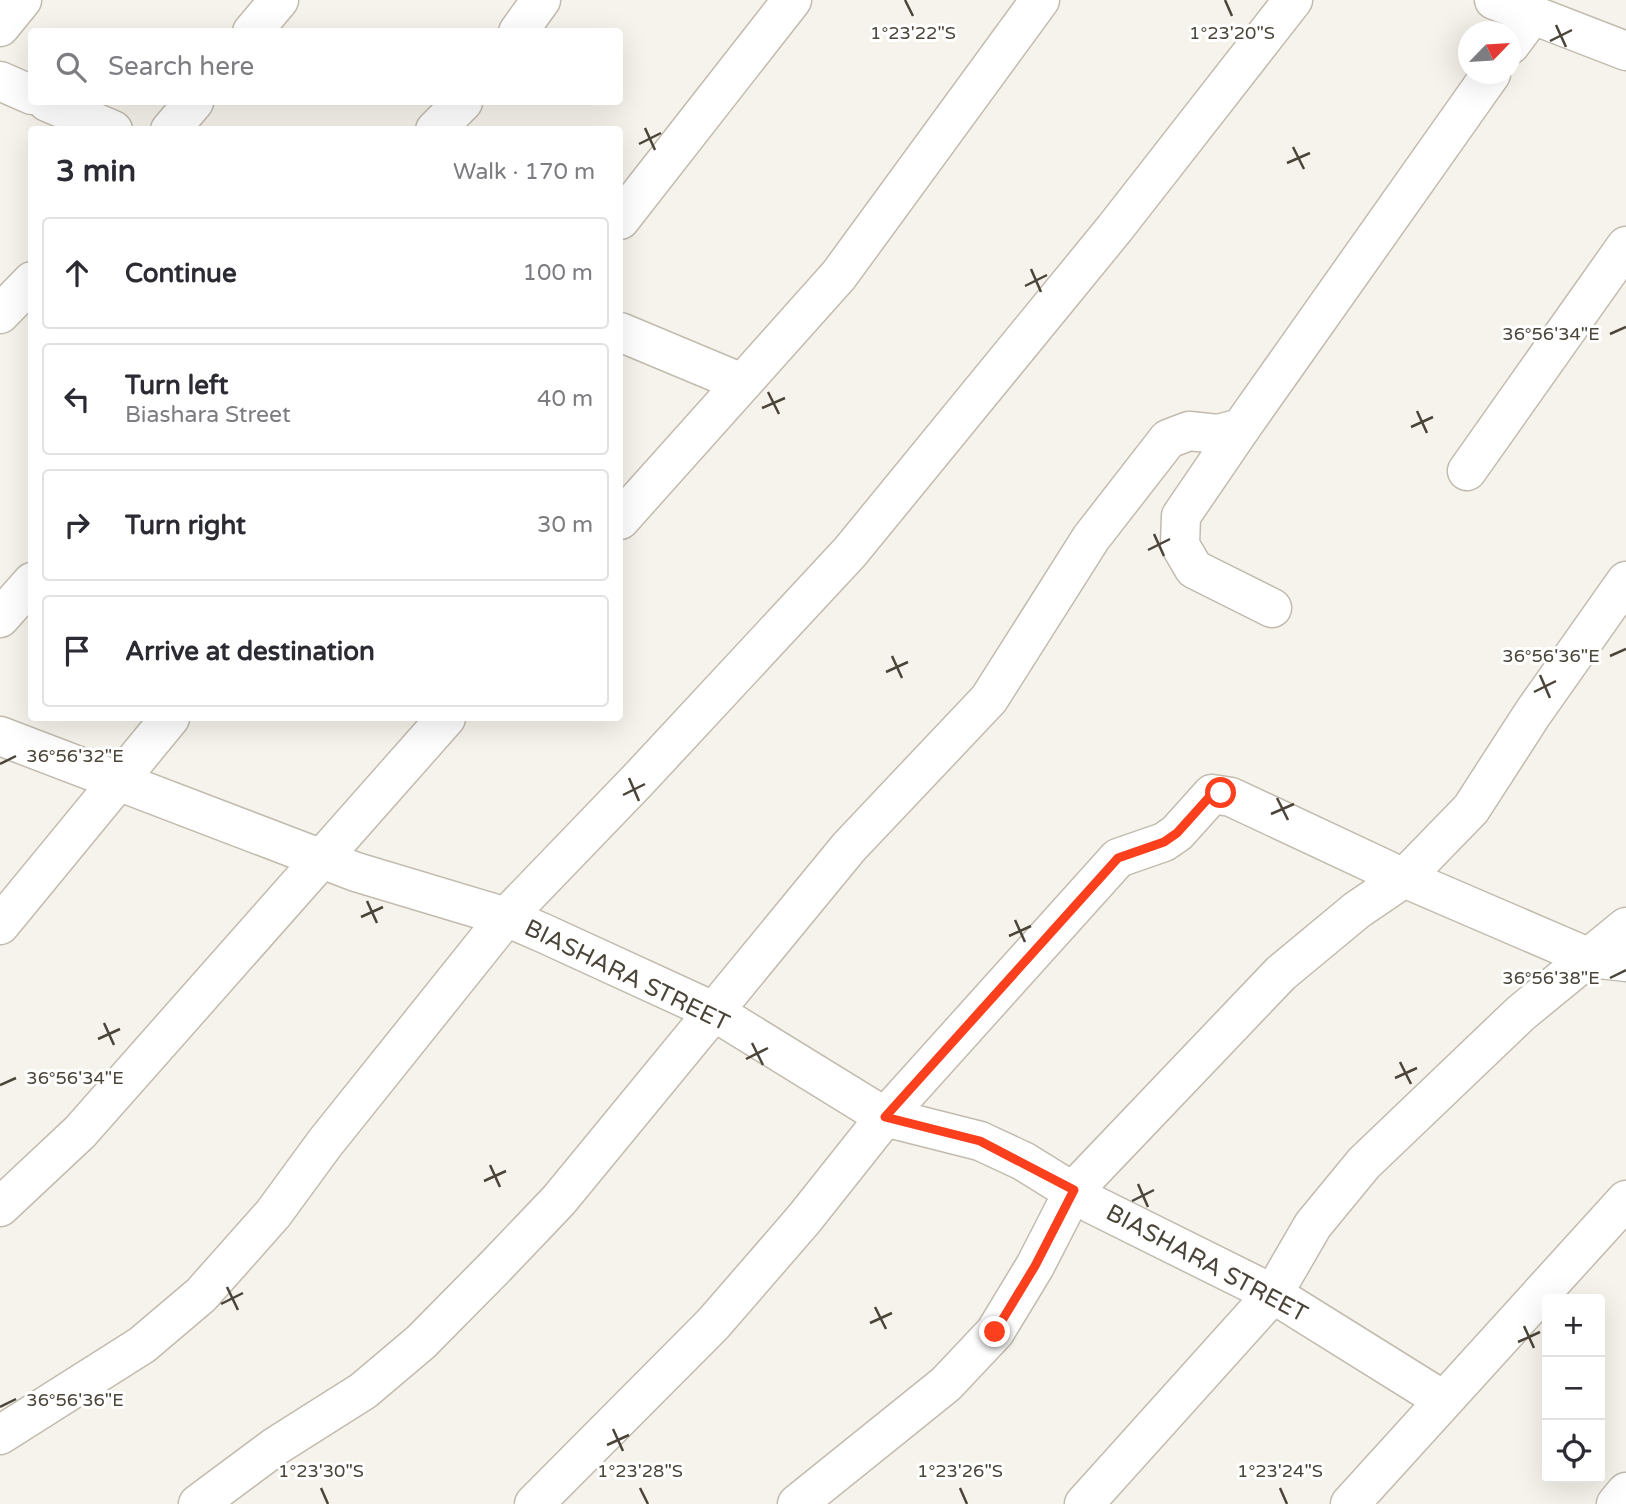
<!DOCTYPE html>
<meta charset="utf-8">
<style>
:root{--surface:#fff;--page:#f2f2f3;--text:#2b2b33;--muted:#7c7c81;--line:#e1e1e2}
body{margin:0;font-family:"Varela Round",sans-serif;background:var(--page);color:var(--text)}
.controls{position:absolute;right:21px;bottom:21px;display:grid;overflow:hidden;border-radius:7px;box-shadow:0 7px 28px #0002}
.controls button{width:63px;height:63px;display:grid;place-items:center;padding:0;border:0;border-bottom:2px solid var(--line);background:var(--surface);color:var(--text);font:35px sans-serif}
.compass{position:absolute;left:1458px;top:21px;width:63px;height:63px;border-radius:50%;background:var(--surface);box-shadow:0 7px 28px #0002;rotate:65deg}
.stop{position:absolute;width:21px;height:21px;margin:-16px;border:5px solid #fc3f1d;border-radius:50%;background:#fff}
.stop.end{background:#fc3f1d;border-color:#fff;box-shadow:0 2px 7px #0008}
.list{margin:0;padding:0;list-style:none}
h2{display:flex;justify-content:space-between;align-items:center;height:91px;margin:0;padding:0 28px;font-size:30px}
h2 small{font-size:23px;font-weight:400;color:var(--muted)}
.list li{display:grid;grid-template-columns:46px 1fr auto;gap:21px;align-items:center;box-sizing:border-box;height:112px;margin:0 14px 14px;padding:0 14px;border:2px solid var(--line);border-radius:7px}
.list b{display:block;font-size:26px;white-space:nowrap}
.list p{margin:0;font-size:23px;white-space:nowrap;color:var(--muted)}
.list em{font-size:23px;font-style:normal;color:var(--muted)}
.icon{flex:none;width:38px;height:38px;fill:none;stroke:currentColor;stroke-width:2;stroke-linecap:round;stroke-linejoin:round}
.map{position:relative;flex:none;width:1626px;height:1504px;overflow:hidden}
.search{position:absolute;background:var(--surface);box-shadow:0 7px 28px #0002;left:28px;top:28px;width:595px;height:77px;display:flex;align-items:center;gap:18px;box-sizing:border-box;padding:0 24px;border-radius:7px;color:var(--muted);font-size:26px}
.panel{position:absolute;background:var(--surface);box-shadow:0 7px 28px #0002;left:28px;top:126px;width:595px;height:595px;border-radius:7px}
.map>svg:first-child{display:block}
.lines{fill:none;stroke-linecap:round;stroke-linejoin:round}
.minor-casing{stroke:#c2bbae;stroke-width:41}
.minor{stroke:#fff;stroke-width:38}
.route{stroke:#fc3f1d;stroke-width:9}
.ticks{fill:none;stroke:#4b4439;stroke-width:2.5}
.labels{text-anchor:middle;stroke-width:6;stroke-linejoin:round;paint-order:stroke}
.street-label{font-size:24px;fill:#4b4439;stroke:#fff}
.ticks-label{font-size:18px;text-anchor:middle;fill:#4b4439;stroke:#fff;stroke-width:6;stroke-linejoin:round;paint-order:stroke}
</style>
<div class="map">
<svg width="1626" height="1504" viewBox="0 0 1626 1504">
<rect width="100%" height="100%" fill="#f6f3ec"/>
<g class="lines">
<defs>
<g id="minor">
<polyline points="1494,0 1626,51"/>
<polyline points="0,27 22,0"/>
<polyline points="252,32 279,0"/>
<polyline points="518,32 541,0"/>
<polyline points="1510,45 1531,17"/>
<polyline points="0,81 32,95"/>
<polyline points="47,102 113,130"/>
<polyline points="170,130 194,102"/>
<polyline points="435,130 463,102"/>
<polyline points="620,220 792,0"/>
<polyline points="0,314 32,281"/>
<polyline points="620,332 742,383"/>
<polyline points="1241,428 1181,516 1180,545 1194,569 1272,608"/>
<polyline points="1467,471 1626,246"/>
<polyline points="620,520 839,275 1040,0"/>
<polyline points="0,618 32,582"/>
<polyline points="0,736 356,872 506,917 543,933 713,1011 885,1117 980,1141 1023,1161 1094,1205 1273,1294 1443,1400"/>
<polyline points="0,925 170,718"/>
<polyline points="0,1207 80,1132 446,718"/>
<polyline points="0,1435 142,1345 201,1295 273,1214 325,1143 506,917 638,780 850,552 1115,228 1293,0"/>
<polyline points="198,1504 276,1446 363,1391 421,1342 497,1265 559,1200 849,847 989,699 1091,538 1168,439 1189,431 1218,434 1241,428 1491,74"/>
<polyline points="534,1504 713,1324 804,1219 885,1117 1118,858 1164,842 1177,833 1212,794 1231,797 1404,878 1590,958 1626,962"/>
<polyline points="797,1504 946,1384 995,1332 1035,1266 1074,1190 1281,973 1357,910 1404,878 1471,809 1533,713 1626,581"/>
<polyline points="1084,1504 1273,1294 1313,1225 1364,1163 1521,1013 1626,927"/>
<polyline points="1350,1504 1626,1200"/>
<polyline points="1616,1504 1626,1492"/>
</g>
</defs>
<use href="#minor" class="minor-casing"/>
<use href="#minor" class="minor"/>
</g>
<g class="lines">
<polyline class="route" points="995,1332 1035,1266 1074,1190 980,1141 885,1117 1118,858 1164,842 1177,833 1212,794 1221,793"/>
</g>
<path class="ticks" d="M905,0L913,16M1225,0L1232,16M1556,25L1566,47M1550,41L1572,30M645,128L655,150M639,144L661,133M1293,147L1304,169M1287,163L1310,153M1031,269L1041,292M1025,286L1047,275M1610,334L1626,327M768,392L779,414M762,408L785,398M1417,411L1427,433M1411,427L1433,417M1154,534L1164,556M1148,550L1170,539M892,656L902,678M1610,656L1626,649M886,672L908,662M1540,675L1550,698M1534,692L1556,681M0,764L16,756M629,778L639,801M623,795L645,784M1277,798L1288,820M1271,814L1294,804M367,901L377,923M361,917L383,907M1015,920L1025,942M1009,936L1031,926M1610,978L1626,970M104,1023L114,1045M98,1039L120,1029M752,1043L763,1065M746,1059L768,1048M1400,1062L1411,1084M1395,1078L1417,1068M0,1085L16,1078M490,1165L500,1187M484,1181L506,1171M1138,1184L1148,1207M1132,1201L1154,1190M227,1287L238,1310M221,1304L243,1293M875,1307L886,1329M870,1323L892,1313M1524,1326L1534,1348M1518,1342L1540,1332M0,1407L16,1399M613,1429L623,1451M607,1445L629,1435M321,1488L328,1504M640,1488L648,1504M960,1488L967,1504M1280,1488L1287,1504"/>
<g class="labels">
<g class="street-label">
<text transform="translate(627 975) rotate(26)" y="8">BIASHARA STREET</text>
<text transform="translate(1207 1263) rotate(28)" y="8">BIASHARA STREET</text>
</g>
</g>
<g class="ticks-label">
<text x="913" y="39">1°23'22"S</text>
<text x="1232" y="39">1°23'20"S</text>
<text x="1551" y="340">36°56'34"E</text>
<text x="1551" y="662">36°56'36"E</text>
<text x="75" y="762">36°56'32"E</text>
<text x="1551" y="984">36°56'38"E</text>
<text x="75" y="1084">36°56'34"E</text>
<text x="75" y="1406">36°56'36"E</text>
<text x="321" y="1477">1°23'30"S</text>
<text x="640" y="1477">1°23'28"S</text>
<text x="960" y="1477">1°23'26"S</text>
<text x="1280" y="1477">1°23'24"S</text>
</g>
</svg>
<div class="controls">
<button>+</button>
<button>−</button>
<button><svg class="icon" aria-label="locate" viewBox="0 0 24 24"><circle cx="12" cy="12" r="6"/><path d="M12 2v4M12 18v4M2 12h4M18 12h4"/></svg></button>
</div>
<svg class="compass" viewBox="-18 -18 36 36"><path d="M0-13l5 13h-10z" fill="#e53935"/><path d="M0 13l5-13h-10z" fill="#7c7c81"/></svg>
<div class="stop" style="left:1221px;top:793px"></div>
<div class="stop end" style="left:995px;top:1332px"></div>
<div class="search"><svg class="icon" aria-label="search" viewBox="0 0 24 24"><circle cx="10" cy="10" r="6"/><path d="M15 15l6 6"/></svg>Search here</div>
<section class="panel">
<h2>3 min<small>Walk · 170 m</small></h2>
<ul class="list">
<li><svg class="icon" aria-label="ahead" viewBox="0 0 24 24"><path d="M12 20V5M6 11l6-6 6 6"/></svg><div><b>Continue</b></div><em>100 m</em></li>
<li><svg class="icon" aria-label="left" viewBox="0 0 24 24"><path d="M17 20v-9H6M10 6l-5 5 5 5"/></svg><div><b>Turn left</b><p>Biashara Street</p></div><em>40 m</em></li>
<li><svg class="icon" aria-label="right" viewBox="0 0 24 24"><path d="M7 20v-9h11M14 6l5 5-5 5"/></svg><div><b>Turn right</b></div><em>30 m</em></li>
<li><svg class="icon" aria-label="arrive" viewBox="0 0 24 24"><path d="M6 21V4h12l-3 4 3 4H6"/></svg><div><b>Arrive at destination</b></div></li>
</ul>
</section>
</div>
